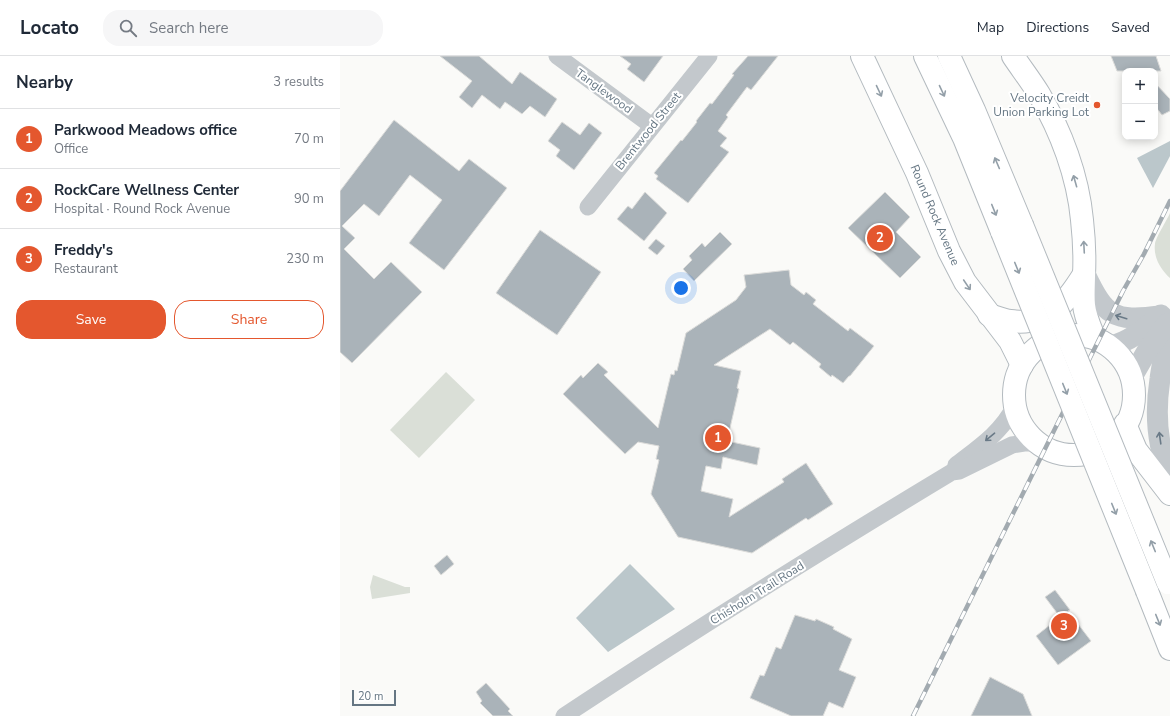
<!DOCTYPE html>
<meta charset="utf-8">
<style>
:root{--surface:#fff;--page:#f6f6f7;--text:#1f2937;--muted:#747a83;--line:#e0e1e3;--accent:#e4572e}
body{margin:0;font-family:"Nunito Sans",sans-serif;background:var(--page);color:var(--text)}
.controls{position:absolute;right:12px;top:12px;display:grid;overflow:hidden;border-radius:8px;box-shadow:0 2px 10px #0003}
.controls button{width:36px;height:36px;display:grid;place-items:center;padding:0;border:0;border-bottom:1px solid var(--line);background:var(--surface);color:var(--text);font:20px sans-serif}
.scale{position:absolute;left:12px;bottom:10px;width:44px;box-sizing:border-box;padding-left:4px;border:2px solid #657683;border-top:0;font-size:11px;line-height:14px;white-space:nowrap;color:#657683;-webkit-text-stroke:3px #fff;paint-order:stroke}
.you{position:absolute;left:341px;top:232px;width:14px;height:14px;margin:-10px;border:3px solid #fff;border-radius:50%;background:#1a73e8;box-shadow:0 0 0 6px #1a73e833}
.badge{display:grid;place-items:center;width:26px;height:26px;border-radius:50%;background:var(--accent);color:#fff;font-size:13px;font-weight:700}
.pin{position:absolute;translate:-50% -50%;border:2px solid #fff;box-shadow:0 1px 4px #0006}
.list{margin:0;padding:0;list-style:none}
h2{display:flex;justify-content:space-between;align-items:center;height:52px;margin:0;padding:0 16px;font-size:17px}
h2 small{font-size:13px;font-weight:400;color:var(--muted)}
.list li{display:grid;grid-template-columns:26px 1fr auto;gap:12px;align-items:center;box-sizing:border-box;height:60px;padding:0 16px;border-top:1px solid var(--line)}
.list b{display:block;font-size:15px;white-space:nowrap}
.list p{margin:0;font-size:13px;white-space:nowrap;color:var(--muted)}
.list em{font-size:13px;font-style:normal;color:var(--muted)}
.actions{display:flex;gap:8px;padding:12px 16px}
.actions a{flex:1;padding:9px 0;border:1px solid var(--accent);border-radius:16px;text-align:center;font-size:14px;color:var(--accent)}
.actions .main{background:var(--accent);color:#fff}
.icon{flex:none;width:22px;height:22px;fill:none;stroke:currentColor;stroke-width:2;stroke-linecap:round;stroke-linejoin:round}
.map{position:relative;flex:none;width:830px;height:660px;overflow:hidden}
header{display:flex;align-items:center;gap:24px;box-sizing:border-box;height:56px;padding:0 20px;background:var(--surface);border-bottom:1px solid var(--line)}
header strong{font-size:19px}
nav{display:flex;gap:22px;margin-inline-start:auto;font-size:14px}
.search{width:280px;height:36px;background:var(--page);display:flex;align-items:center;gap:10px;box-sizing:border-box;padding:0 14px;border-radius:16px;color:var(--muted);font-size:15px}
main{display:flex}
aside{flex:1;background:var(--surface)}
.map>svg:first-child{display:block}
.green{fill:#dadfd7}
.water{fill:#bbc7cb}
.building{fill:#aab3b9;stroke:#dcdcda}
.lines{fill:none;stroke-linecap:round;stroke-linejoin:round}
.secondary-casing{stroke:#b3babf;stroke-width:24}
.minor{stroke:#c3c8cc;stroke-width:17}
.tertiary{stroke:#c3c8cc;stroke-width:21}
.secondary{stroke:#fff;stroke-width:22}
.rail-casing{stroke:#a2aab0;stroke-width:4.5}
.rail{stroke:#fff;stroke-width:3;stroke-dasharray:9;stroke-linecap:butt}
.secondary-bridge-casing{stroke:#b3babf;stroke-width:24;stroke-linecap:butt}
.secondary-bridge{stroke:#fff;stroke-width:22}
.oneway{stroke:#939fa8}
.oneway2{stroke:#6a7a87}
.poi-dot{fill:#e4572e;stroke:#fff;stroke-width:1.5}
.labels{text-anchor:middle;stroke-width:4;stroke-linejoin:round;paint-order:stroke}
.street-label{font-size:12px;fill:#657683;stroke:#fff}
.poi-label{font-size:12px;fill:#657683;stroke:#fff;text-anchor:end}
</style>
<header>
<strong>Locato</strong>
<div class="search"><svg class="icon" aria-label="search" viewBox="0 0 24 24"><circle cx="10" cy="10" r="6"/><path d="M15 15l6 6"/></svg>Search here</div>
<nav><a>Map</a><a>Directions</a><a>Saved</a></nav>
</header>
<main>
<aside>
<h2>Nearby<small>3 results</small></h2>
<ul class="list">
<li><span class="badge">1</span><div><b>Parkwood Meadows office</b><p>Office</p></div><em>70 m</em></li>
<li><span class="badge">2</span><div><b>RockCare Wellness Center</b><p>Hospital · Round Rock Avenue</p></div><em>90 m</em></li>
<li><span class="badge">3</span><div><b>Freddy's</b><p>Restaurant</p></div><em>230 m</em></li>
</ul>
<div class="actions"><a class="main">Save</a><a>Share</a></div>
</aside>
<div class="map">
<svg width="830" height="660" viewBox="0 0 830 660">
<rect width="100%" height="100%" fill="#fafaf8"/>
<g class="green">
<path d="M830,157V222C821,214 813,201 815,188C815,183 827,164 830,157Z"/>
<polygon points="106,316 135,344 79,402 50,374"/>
<polygon points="33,519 65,531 70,531 70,537 32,543 30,531"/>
</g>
<g class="water">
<polygon points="830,85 830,100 813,132 797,102"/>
<polygon points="290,508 335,553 268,596 236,562"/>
</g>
<g class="building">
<polygon points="100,0 139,0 172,28 180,16 217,43 205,61 190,50 182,58 165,46 160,53 142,39 132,52 119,41 132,25"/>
<polygon points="280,0 323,0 304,26 287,13 291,8"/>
<polygon points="408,0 438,0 411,34 407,31 386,59 388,61 378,75 387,82 380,90 389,96 348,147 316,123 318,120 314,117 341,84 342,85 357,66 356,65 370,47 372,48 394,19 392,18"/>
<polygon points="771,0 816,0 821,15 777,15"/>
<polygon points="815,27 830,43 830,55 822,59 815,50"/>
<polygon points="54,64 119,115 129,103 167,132 104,214 69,187 102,144 70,119 39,160 24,148 2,170 15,182 4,193 34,223 51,206 82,236 12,307 0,296 0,135"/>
<polygon points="222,66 240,79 249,67 262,77 234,114 216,100 220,94 208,85"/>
<polygon points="305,136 327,157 304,185 277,163 288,150 292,153"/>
<polygon points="545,136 570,161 556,176 581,201 560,222 508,172"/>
<polygon points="200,174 261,216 217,279 156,237"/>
<polygon points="380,176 392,188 354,225 343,213 352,204 349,200 362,187 365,191"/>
<polygon points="316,183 325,190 317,199 308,192"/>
<polygon points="449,214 451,229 464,239 466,236 476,244 473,248 508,275 510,272 534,290 510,320 509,320 503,327 492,319 491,321 479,311 481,308 453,286 450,289 430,273 374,309 401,315 397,332 399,333 387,385 420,392 417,409 383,401 381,413 366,410 361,435 393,443 389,461 444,426 442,423 466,407 493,448 468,464 466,462 412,497 338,481 311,438 319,404 316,403 319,390 298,386 285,398 223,338 241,319 243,322 258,307 268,316 264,319 318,372 331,318 334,319 335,314 337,315 346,277 396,244 406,231 404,219"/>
<polygon points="107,499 114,508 101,519 94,510"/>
<polygon points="715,534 730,554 728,555 751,585 718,609 696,580 720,561 705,541"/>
<polygon points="455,559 475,565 476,563 494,571 493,573 512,583 499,614 516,621 503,652 489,646 483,660 451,660 410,642 420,619 424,620 436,591 441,593"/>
<polygon points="650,621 683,638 692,660 631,660"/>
<polygon points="146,627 170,653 168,655 173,660 153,660 140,647 142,645 136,636"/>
</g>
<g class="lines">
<defs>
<g id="secondary">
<polyline points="522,0 577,117 609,195 625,226 670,285 682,309"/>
<polyline points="585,0 624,82 662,176"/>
<polyline points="609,0 634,54 682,169"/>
<path d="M673,0C681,12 691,25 699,38C721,75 738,120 742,164C744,182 745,200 744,219C744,229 743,239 744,249C745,260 750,271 754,281"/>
<path d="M649,259C656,261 663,264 670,265C709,270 726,247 744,218"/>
<circle cx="734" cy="339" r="60"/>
<polyline points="785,368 796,394 830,438"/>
<polyline points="807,535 830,593"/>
</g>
</defs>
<use href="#secondary" class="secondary-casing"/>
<g class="minor">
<polyline points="217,0 312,70"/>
<polyline points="248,151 369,0"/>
<path d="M616,409C638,392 662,376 674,351"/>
<path d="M224,660C351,576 481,495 612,416L619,415L672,389L684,387H696"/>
</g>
<g class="tertiary">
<path d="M745,218C765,260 773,266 820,260"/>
<path d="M826,269C828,287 822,306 820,323C815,355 817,390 830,420"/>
<path d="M771,290C791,285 805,272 821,259"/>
<polyline points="792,321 807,295 827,268"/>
</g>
<use href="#secondary" class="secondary"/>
<defs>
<polyline id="rail" points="573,660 783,235 804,198 830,145"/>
</defs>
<use href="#rail" class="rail-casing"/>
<use href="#rail" class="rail"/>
<defs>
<g id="secondary-bridge">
<polyline points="682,169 828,527"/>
<polyline points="662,176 807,535"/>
</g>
</defs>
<use href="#secondary-bridge" class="secondary-bridge-casing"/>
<use href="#secondary-bridge" class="secondary-bridge"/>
</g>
<defs><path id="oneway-shaft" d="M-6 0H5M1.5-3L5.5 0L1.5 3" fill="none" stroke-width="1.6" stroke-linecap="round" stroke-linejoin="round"/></defs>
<g class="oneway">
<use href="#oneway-shaft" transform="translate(539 35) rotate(65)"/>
<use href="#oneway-shaft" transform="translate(602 35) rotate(65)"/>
<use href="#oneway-shaft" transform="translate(657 107) rotate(-113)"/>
<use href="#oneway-shaft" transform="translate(735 125) rotate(-106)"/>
<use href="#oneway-shaft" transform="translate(654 154) rotate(68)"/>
<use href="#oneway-shaft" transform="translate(744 191) rotate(-93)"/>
<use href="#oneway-shaft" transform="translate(677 212) rotate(68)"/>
<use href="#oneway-shaft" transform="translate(627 229) rotate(56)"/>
<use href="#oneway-shaft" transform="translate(725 333) rotate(68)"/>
<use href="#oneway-shaft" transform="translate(774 453) rotate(68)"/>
<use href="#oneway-shaft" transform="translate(813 490) rotate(-112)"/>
<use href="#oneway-shaft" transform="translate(818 564) rotate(68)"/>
</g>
<g class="oneway2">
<use href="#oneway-shaft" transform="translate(781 261) rotate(-163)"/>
<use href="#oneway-shaft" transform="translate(650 381) rotate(140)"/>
<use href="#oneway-shaft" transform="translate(820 382) rotate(-98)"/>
</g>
<circle class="poi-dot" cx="757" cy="49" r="4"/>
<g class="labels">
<g class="street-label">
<text transform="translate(264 35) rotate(36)" y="4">Tanglewood</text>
<text transform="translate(308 75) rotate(-51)" y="4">Brentwood Street</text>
<text transform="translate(595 159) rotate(67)" y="4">Round Rock Avenue</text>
<text transform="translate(417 537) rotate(-32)" y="4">Chisholm Trail Road</text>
</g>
<g class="poi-label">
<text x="749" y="46">Velocity Creidt<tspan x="749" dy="14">Union Parking Lot</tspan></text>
</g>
</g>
</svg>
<div class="controls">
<button>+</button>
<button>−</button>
</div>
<div class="scale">20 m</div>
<div class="you"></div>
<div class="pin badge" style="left:378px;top:382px">1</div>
<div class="pin badge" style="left:540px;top:182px">2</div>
<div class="pin badge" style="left:724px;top:570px">3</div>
</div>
</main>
